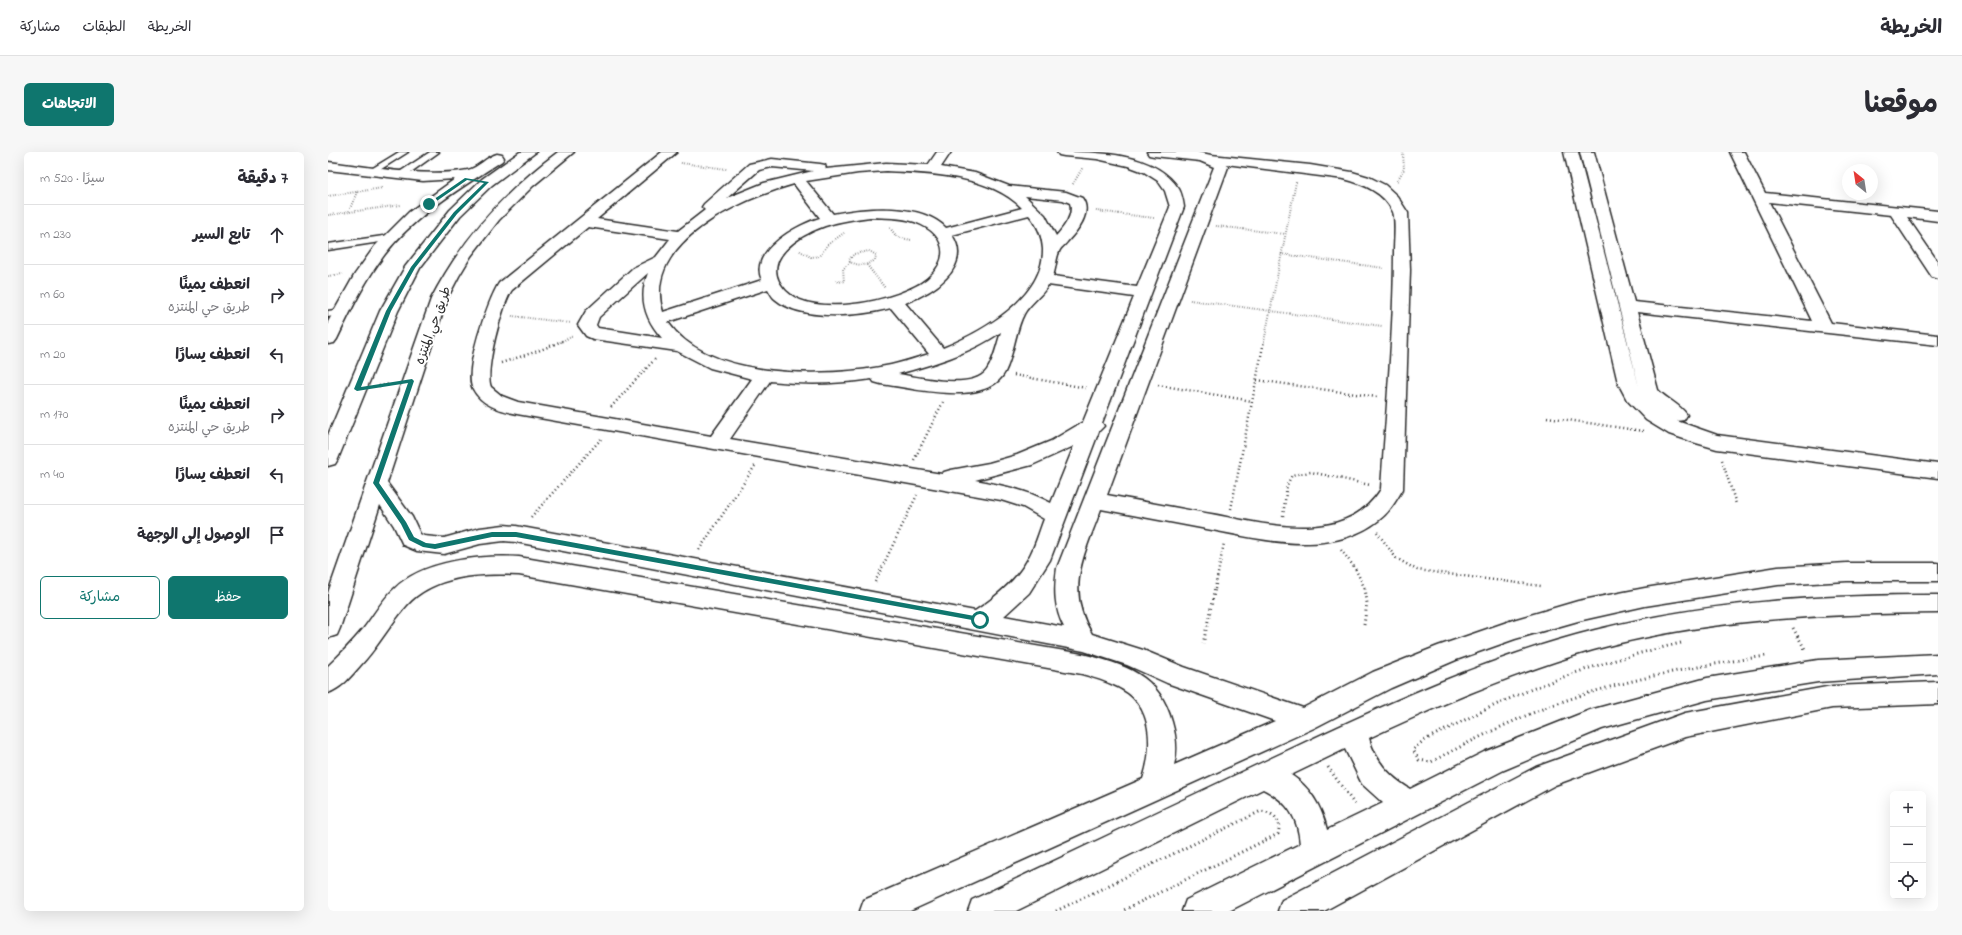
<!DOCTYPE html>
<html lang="ar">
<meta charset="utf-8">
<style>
:root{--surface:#fff;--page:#f7f7f7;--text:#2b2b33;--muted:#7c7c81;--line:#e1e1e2;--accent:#0f766e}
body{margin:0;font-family:"Indie Flower","Playpen Sans Arabic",sans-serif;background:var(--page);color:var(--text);direction:rtl}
.controls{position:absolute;right:12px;bottom:12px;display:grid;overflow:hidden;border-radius:6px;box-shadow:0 4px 16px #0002}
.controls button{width:36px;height:36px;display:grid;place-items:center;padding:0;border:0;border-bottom:1px solid var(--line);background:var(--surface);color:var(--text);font:20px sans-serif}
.compass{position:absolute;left:1514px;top:12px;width:36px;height:36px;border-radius:50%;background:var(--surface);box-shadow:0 4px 16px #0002;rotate:330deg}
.stop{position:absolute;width:12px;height:12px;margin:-9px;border:3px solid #0f766e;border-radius:50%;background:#fff}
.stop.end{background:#0f766e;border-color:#fff;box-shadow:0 1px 4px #0008}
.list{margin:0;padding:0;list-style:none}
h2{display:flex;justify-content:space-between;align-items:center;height:52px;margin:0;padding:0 16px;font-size:17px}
h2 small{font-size:13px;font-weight:400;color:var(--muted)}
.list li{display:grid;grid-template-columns:26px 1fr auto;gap:12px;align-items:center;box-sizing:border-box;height:60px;padding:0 16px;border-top:1px solid var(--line)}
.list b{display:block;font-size:15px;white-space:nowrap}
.list p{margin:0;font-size:13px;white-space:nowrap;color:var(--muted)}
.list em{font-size:13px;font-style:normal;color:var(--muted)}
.actions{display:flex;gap:8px;padding:12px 16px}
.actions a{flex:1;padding:9px 0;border:1px solid var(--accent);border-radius:6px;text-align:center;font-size:14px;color:var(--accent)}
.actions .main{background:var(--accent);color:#fff}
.icon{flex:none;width:22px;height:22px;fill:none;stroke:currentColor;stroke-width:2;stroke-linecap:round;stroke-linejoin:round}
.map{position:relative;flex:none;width:1610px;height:759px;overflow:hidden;direction:ltr;border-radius:6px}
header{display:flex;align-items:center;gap:24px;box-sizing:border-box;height:56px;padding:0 20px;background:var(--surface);border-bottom:1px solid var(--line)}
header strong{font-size:19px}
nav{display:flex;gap:22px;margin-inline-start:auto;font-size:14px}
.intro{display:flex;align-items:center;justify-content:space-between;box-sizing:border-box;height:96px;padding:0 24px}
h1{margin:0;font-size:28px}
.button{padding:10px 18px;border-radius:6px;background:var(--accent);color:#fff;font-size:14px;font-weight:700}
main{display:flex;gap:24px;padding:0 24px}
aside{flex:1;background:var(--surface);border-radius:6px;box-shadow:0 4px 16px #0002}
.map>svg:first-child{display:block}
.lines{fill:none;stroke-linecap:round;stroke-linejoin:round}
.lane-casing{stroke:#2b2b2b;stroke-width:3}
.street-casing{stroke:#2b2b2b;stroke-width:3}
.path-far2{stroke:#2b2b2b;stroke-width:2;stroke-dasharray:0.5 2;stroke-linecap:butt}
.path-far1{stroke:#2b2b2b;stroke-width:2.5;stroke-dasharray:1 3;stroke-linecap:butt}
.path{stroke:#2b2b2b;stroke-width:3;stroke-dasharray:1 3.5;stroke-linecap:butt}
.lane{fill:#fff;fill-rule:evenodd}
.street{fill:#fff;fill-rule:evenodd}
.route{fill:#0f766e}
.labels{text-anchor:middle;stroke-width:4;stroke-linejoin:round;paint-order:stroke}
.street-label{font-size:13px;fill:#2b2b2b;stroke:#fff}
</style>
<header>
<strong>الخريطة</strong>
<nav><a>الخريطة</a><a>الطبقات</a><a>مشاركة</a></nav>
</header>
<div class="intro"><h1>موقعنا</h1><a class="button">الاتجاهات</a></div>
<main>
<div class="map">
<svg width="1610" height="759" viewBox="0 0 1610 759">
<rect width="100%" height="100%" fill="#fff"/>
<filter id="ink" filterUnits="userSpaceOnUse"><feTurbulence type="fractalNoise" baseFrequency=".025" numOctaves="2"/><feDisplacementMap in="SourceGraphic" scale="8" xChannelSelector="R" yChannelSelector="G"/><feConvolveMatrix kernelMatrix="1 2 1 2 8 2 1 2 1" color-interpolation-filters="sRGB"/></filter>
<g filter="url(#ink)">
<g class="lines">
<defs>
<g id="lane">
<polygon points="71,0 80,0 47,21 40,19"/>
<polygon points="102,0 111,0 76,25 70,25 70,21"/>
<polygon points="62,83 65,84 65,88 0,98 0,92"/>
<polygon points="13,157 18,160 16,162 0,165 0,159"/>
</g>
<g id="street">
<polygon points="192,0 208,0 164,33 132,64 92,116 70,159 10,307 7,312 0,314 0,283 52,159 77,115 122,58 154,27"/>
<path d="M230,0H246L205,34L171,68L143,104L131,124L119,147L59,331L84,365L92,382L96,384L116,386L152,376L176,373L188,374L647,459C668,445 688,429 700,407C707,395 711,380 716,367L695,355L673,348L189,262C172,258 154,254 145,237C135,219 160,148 171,131L334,0H349L269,67L350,79L377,58L374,55L376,52L421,12L444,7L492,12L497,13L498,17L558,11L600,13L609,0H623L613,15L647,21L681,34L738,40L754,46C765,61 749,79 739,90C737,93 732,96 731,100C728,106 728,116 725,124L809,135L842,55L837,39L830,29L816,20L800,14L769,7L736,4L731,3L729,0C770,0 827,0 851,37C854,42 855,49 856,55L774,271L776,274L771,279L722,408L701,441L676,464L736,475C726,456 726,437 729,416L886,15L872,9L826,4L821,3L819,0H869L883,3L982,13L1024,20L1041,25L1057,33L1069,44L1080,61L1082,118L1075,337C1068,348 1062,360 1051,368C1003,406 937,388 884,378C847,371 810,364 773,357C757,401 736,437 764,482L815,498L856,515L975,556L1045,520L1110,494L1185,468L1250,449L1317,436L1450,415L1519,411H1610V429H1519L1450,433L1317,454L1250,469L1187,487L1128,508L1063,536L986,576L582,759H532L536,748L815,627C824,599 826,561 800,541C786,531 770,527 754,522L191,423C153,421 106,423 79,453C62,472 50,495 32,514C23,524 14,536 0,541V514C13,502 25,489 36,476C46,463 54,448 66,437C95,408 152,403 191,405L754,502C797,513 831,522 844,570C848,584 850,598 846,613L947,569L839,531L799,513L756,499L188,390L176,389L152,392L116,402L89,399L75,393L66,374L52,353L12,476L9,483L0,486V441L103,147C134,87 176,40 230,0ZM898,12L1016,27C1035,32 1056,40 1065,60C1068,68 1066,90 1066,99C1066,178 1058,258 1053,337C1017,395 938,372 883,362C848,356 813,349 779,343L900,15ZM444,15L485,19L436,31L399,46L431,18ZM558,19C601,21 662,23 694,56L618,76C593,50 536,56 505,62L478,29L530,21ZM466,32L492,66C471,72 420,99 434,128L335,160C313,90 413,47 466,32ZM697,44L735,48L742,51C746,63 736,75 728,84L717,63ZM701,63C710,73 714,84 715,97C716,146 654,180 615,196L577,151C602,142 646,116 624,83ZM542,65C557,66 573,65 587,70C617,81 624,106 599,127C572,149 485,167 458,139C429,109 471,83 497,74C512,69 527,67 542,65ZM260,75L342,87L328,105L305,116L258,159L250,173L258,184L265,187L349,199L382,216L424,227L383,284L190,250L174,244L163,235C156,220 174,152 184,138ZM320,121C310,146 317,167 334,186L270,176L268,173L271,165ZM720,133L806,145L755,270L723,289L689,303L661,311L623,318L616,320L614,322L402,287L442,229C476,233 510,232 544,227L546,230L553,232C586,236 658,256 677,220C686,202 687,179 696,162C702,151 714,144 720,133ZM440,137C442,140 444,145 447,147C474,170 532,164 563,156L601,202C588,206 576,210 563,213C501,226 380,229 340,170ZM673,180C669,192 666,208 659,218C644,239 592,225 570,222C606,212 641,202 673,180ZM746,294L723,351C699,338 673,333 647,328L704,313Z"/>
<path d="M1236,0H1250L1311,235L1252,0H1266L1306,150L1484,169L1402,0H1416L1437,41L1610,59V69L1579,65L1610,110V127L1604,125L1563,63L1441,50L1503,171L1610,183V193L1309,160L1330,238C1338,247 1352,252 1359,263L1356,268L1349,269L1389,283L1610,312V326L1389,297L1368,291L1341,282L1318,268L1299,248L1290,231Z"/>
<path d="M169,2L174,3L176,6L174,9C133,36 88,62 57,102C37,128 23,158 9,187L6,191L0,192V170L27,122L47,94L81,60L127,27L95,29L0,18V10C42,15 99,26 140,18C150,16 158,5 169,2Z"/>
<path d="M1610,443V461C1495,462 1377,467 1265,498C1188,520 1113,552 1041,586C1047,609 1062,625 1082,637L1156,600L1262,558L1379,526L1490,508L1610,502V522L1490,530L1379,548L1274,577L1176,618L901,759H854L858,748L972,692C970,665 960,650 935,637L688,759H640L644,748C751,697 858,646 965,596C1063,550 1163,504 1267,478C1380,449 1495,443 1610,443ZM1017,597L1034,632L1055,651L999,678C994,656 983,636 963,623Z"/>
<polygon points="1610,530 1610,552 1504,556 1357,585 1227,633 996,759 950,759 954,748 1208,615 1357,561 1504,534"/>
</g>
</defs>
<use href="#lane" class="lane-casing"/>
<use href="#street" class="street-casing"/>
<g class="path-far2">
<polyline points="353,11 399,17"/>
<polyline points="1069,29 1076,17 1075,0"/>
<polyline points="745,32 755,15"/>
<polyline points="0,44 55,36"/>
<polyline points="21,59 29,40"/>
<polyline points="768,59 826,66"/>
<polyline points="0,63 73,53"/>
<polyline points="888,74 957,82"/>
<polyline points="562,76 569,85 583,88"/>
<polyline points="472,99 483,105 492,104 499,93 516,81"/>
<path d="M541,99L548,103L547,108C539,114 531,114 522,110L521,108L526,102Z"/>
<polyline points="953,102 1056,116"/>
<polyline points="539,113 557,136"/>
<polyline points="0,124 15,122"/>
<polyline points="508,128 511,130 516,129 515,117 522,110"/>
<polyline points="862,148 1054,174"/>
<polyline points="184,164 243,171"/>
<polyline points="232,190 245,184"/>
<polyline points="936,190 968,30"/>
</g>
<g class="path-far1">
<polyline points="173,211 210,199 234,189"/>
<polyline points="686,223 758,236"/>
<polyline points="929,228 1049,245"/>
<polyline points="830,233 924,249"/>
<polyline points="51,234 62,232"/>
<polyline points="283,255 328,206"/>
<polyline points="1219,265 1315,279"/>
<polyline points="586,308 615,250"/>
<polyline points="1394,308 1408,352"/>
<polyline points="903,357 936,189"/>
<polyline points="955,364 959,333 964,323 983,320 1042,333"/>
<polyline points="203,365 273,287"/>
<polyline points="1049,380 1068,406 1089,418 1213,434"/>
<polyline points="371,398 427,314"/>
<polyline points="1013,398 1027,416 1037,437"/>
<polyline points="547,430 589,343"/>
<polyline points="887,437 896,391"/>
</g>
<g class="path">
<polyline points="1036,473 1039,451 1037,436"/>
<polyline points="1465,476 1478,499"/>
<path d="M1353,491C1271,510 1201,534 1127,573C1114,580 1094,587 1085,598L1091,608L1103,610C1145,588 1188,566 1233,550C1300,527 1368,514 1438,504"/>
<polyline points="875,492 887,436"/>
<polyline points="1000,615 1027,653"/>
<path d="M728,759L933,659C946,661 954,668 950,682L794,759"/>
</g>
<use href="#lane" class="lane"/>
<use href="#street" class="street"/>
</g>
</g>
<polygon class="route" points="137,26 161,30 129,62 87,116 63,159 33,235 84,227 86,229 51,331 78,370 86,385 98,391 107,392 164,380 188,380 652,465 656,468 655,470 188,385 164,385 107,397 95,395 81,388 73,372 45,331 80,231 29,239 26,237 58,159 83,115 126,60 156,31 139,28 103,53 99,52"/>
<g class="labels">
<g class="street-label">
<text transform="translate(104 173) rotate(-70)" y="5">طريق حي المنتزه</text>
</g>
</g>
</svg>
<div class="controls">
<button>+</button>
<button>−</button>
<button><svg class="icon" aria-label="locate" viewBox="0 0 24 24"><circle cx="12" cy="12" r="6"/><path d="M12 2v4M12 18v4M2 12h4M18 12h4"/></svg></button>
</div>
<svg class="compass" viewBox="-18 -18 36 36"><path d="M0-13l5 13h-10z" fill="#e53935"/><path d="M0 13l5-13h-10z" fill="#7c7c81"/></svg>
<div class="stop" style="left:652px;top:468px"></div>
<div class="stop end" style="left:101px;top:52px"></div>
</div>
<aside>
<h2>7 دقيقة<small>سيرًا · 520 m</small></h2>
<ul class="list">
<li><svg class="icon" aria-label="ahead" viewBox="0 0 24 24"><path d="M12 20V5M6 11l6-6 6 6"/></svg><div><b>تابع السير</b></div><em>230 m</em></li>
<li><svg class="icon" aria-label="right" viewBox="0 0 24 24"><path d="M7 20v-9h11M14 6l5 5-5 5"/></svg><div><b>انعطف يمينًا</b><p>طريق حي المنتزه</p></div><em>60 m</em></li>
<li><svg class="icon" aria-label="left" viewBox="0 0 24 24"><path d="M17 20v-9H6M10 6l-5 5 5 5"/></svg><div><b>انعطف يسارًا</b></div><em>20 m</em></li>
<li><svg class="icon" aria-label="right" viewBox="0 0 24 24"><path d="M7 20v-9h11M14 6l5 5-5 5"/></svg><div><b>انعطف يمينًا</b><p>طريق حي المنتزه</p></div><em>170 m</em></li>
<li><svg class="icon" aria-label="left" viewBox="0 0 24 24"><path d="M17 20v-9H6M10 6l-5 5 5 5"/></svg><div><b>انعطف يسارًا</b></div><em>40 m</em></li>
<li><svg class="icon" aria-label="arrive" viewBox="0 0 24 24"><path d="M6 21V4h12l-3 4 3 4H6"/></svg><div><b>الوصول إلى الوجهة</b></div></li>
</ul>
<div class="actions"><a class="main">حفظ</a><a>مشاركة</a></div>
</aside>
</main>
